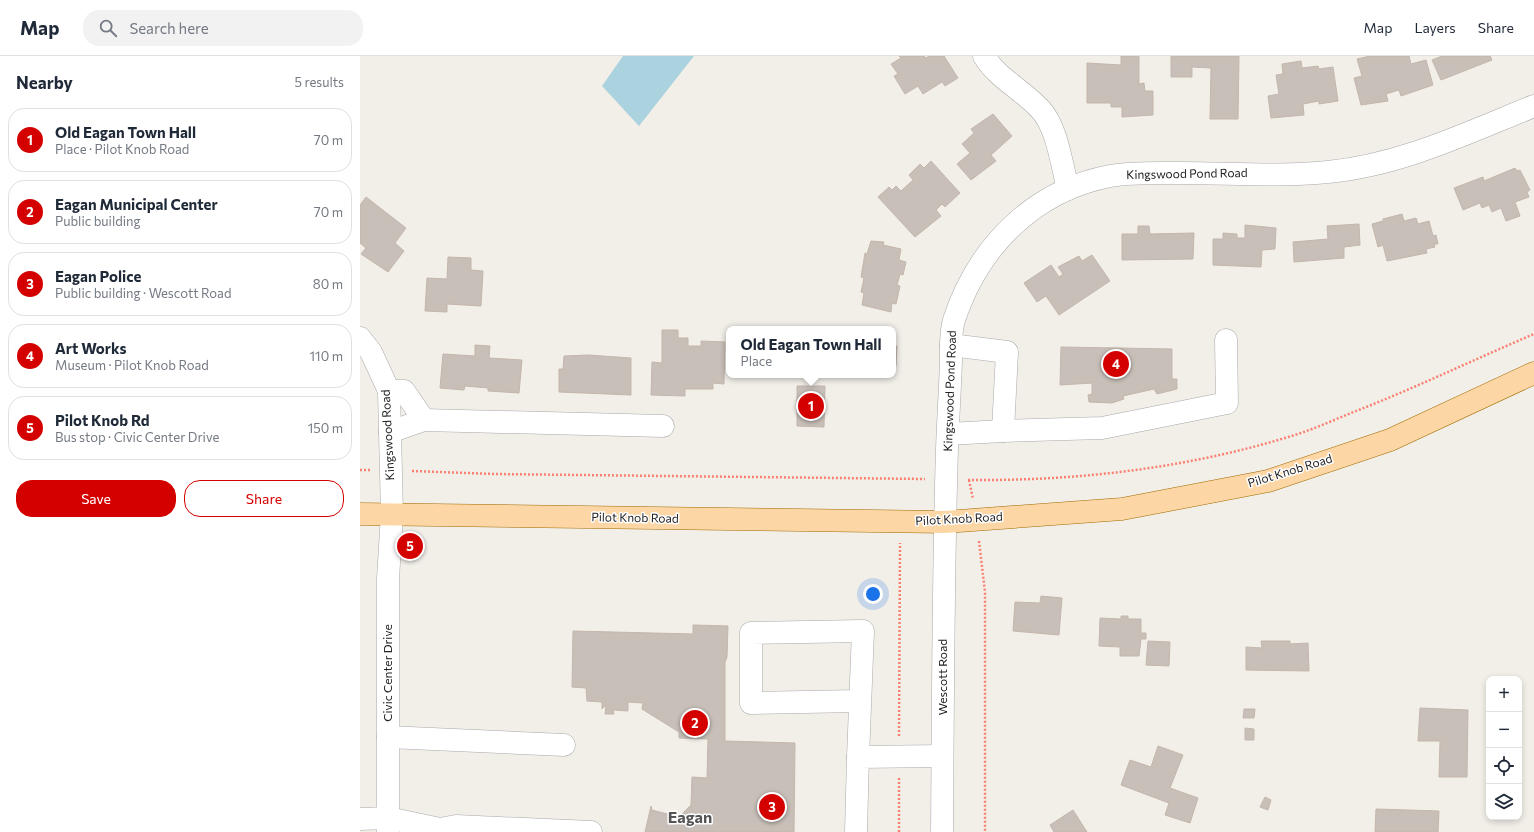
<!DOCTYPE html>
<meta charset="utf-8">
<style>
:root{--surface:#fff;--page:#f2f2f3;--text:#1f2937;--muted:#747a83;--line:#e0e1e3;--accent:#d40000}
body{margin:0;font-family:Commissioner,sans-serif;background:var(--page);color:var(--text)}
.controls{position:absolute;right:12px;bottom:12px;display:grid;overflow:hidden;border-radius:8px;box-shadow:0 2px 6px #0003}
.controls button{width:36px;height:36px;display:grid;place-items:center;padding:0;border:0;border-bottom:1px solid var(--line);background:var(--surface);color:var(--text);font:20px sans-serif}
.you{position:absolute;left:513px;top:538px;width:14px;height:14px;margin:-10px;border:3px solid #fff;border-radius:50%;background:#1a73e8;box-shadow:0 0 0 6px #1a73e833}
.badge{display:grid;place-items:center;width:26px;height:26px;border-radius:50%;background:var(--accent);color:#fff;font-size:13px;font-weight:700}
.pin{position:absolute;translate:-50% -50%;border:2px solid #fff;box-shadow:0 1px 4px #0006}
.popup{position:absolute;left:366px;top:270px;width:170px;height:52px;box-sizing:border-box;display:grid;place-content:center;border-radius:8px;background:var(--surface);filter:drop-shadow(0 1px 3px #0005);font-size:13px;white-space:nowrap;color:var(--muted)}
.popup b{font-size:15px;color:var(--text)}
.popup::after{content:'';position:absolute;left:50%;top:100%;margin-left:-8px;border:8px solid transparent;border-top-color:var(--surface)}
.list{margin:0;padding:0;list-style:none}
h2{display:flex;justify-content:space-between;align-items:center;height:52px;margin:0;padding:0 16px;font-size:17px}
h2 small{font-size:13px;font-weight:400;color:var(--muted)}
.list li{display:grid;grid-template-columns:26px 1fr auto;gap:12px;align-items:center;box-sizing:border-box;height:64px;margin:0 8px 8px;padding:0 8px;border:1px solid var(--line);border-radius:16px}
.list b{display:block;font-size:15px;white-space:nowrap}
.list p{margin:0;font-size:13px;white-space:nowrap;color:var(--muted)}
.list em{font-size:13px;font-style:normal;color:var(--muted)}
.actions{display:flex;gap:8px;padding:12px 16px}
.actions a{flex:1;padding:9px 0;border:1px solid var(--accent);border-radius:16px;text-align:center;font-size:14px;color:var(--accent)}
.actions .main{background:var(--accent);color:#fff}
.icon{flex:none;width:22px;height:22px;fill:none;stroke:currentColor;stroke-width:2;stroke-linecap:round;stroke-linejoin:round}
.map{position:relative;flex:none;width:1174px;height:776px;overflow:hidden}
header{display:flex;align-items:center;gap:24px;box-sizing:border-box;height:56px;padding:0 20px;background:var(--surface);border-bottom:1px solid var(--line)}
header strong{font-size:19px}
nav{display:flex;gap:22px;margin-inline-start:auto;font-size:14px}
.search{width:280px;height:36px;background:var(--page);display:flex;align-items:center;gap:10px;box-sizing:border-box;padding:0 14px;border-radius:16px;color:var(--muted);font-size:15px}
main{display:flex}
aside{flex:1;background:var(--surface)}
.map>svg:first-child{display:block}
.water{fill:#aad3df}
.building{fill:#c7bfb8;stroke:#c4b6ab}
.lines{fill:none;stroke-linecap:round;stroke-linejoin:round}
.minor-casing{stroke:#a9a9a9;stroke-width:23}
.major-casing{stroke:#a06b00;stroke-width:23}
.path{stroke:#fa8072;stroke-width:2.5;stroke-dasharray:2 2;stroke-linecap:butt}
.minor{stroke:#fff;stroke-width:22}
.major{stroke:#fcd6a4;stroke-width:22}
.labels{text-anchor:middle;stroke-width:3;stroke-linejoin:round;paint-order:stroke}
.street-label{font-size:12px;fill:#222;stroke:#fff}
.district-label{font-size:16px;font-weight:bold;fill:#555;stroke:#fff}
</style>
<header>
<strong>Map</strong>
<div class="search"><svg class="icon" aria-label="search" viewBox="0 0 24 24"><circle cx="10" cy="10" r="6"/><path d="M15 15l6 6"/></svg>Search here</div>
<nav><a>Map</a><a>Layers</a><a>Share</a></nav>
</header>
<main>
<aside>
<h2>Nearby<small>5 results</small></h2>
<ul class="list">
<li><span class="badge">1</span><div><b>Old Eagan Town Hall</b><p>Place · Pilot Knob Road</p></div><em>70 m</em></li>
<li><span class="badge">2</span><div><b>Eagan Municipal Center</b><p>Public building</p></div><em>70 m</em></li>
<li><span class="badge">3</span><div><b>Eagan Police</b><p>Public building · Wescott Road</p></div><em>80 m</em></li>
<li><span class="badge">4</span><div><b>Art Works</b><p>Museum · Pilot Knob Road</p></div><em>110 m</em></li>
<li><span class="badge">5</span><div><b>Pilot Knob Rd</b><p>Bus stop · Civic Center Drive</p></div><em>150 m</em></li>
</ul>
<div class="actions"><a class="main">Save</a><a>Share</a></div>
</aside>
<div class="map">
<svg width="1174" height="776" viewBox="0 0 1174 776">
<rect width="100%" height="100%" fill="#f2efe9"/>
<polygon class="water" points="263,0 334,0 279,70 242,30"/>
<g class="building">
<polygon points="539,0 564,0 566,2 569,0 584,0 598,22 585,30 582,26 563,38 558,30 545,38 534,20 538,18 531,8 541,2"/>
<polygon points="761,0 779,0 779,28 784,27 785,35 793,35 793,59 762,61 762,51 751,51 751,47 727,47 727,7 761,9"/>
<polygon points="811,0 879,0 878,63 850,63 851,12 832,11 832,21 811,21"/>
<polygon points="1010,0 1049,0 1051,8 1066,4 1073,29 1041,40 1039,34 1026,38 1028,45 1001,49 994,22 1002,20 997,3"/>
<polygon points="1082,0 1130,0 1132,4 1081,24 1072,4"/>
<polygon points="941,5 942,12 958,10 959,13 973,11 978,45 959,48 959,45 943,48 944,59 911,62 908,40 919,38 916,19 923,18 922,8"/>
<polygon points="633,58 652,80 631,99 636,105 611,124 597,108 610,97 602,88 614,77 611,73"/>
<polygon points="571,105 600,137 585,151 582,148 576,154 581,160 555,181 518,141 529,131 532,134 536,130 541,135 553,124 549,119 560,108 564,112"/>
<polygon points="1155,112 1157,115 1160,114 1170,134 1167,136 1169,141 1155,146 1160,160 1146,165 1141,152 1132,156 1129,149 1122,152 1120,147 1103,154 1094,132 1123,121 1124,125"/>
<polygon points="6,141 46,172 35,187 44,195 28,216 1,198 6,192 0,187 0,149"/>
<polygon points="1042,158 1044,165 1056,162 1058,168 1069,165 1073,180 1076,179 1078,188 1074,188 1075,191 1066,193 1067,197 1027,205 1023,189 1018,191 1012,168 1023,165 1023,163"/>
<polygon points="999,168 1000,189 984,191 984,202 934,206 933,186 968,183 967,170"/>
<polygon points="885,169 916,172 915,193 902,194 901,211 853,209 853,183 863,183 863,177 877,178 877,182 885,182"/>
<polygon points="778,170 789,170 790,178 834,177 833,203 762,204 762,178 778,178"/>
<polygon points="511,185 524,186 523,189 541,193 539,204 546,206 543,219 540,218 537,229 540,230 536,248 532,247 531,256 502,249 504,237 501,236 504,222 501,221 505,197 507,198"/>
<polygon points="732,199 750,225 699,259 686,240 677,246 664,227 691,209 699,221 703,218 698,211 719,200 722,205"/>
<polygon points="88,201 111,202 111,214 123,215 121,250 87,248 87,256 65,255 67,222 87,223"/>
<polygon points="302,274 318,274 318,282 328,282 328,290 341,290 341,285 365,286 364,328 353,327 353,333 325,333 325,340 291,339 292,306 302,307"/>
<polygon points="115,289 130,290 129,302 162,304 159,337 128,335 128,332 105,330 104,334 80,332 83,298 115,300"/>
<polygon points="533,290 537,290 536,310 533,310"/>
<polygon points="701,291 812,293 812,323 817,323 817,333 797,338 794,333 763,340 764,343 752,347 729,346 728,339 732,338 732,327 700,329"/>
<polygon points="228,299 271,302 271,339 199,336 199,313 203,313 204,300"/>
<polygon points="437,330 465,330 464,371 437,370"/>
<polygon points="681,540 702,542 699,579 653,575 655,546 680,547"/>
<polygon points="761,560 768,560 768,563 781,563 781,577 786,577 786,583 781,583 779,600 760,600 760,591 739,590 740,562 761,563"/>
<polygon points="333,569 368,570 367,601 365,606 365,685 435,687 434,776 285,776 291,750 292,754 319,761 331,749 332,721 347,722 348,683 319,682 319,676 282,653 283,647 268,646 268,655 253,654 254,658 245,658 246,649 242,653 242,646 227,645 226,632 212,631 213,575 333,578"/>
<polygon points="788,585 810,586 809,610 786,609"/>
<polygon points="901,585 930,585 930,588 948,587 949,615 886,614 886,591 902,592"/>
<polygon points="1060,652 1108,654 1107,721 1079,721 1080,685 1058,685"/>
<polygon points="884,653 895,653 894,662 883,662"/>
<polygon points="885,672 894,673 894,684 885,684"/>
<polygon points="798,690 823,699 810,732 838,742 830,767 805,759 809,747 761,729 770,704 791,711"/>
<polygon points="905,741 911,744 908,754 900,751"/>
<polygon points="1016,753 1079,755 1078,776 1015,776"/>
<polygon points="713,754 727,776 694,776 690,769"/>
</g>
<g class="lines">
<defs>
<g id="minor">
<path d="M624,0C638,23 663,34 680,53C697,70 702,110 708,133"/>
<polyline points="0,282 11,296 29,335 32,458 28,523 28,776"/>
<polyline points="591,289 647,296 643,375"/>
<polyline points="29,335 44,335 64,364"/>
<polyline points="30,376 64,364 303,370"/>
<polyline points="588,378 643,375 742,372 867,347 866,284"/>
<polyline points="28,681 204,689"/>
<polyline points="498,701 503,575 391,577 391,647 500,645"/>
<polyline points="0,763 28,762 80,773 96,770 231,776"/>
<polyline points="496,776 498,701 582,700"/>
<path d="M582,776C583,648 583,521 587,393C588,364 590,335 591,305C591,292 590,277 594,264C618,191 673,135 750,120C773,116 797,117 821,117C869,117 919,121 968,116C1041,109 1107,77 1174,50"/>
</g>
<polyline id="major" points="0,458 585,466 762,453 908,425 1030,384 1174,317"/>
</defs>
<use href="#minor" class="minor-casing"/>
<use href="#major" class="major-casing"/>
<g class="path">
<polyline points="0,414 11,414"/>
<polyline points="52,415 134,418 565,423"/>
<path d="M608,424C720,425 830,412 938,378C956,372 974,364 991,357C1053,333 1113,304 1174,278"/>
<polyline points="609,424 613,443"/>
<polyline points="619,485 625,536 625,776"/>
<polyline points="539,680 540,487"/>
<polyline points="539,776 539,721"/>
</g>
<use href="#minor" class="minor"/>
<use href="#major" class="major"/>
</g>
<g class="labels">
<g class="street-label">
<text transform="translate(827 118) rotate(-1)" y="4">Kingswood Pond Road</text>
<text transform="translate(590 335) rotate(-88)" y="4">Kingswood Pond Road</text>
<text transform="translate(28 379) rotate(-93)" y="4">Kingswood Road</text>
<text transform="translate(930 415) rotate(-17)" y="4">Pilot Knob Road</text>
<text transform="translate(275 462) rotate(1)" y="4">Pilot Knob Road</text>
<text transform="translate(599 463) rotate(-3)" y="4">Pilot Knob Road</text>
<text transform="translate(28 617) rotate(-90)" y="4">Civic Center Drive</text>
<text transform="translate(583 621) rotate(-90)" y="4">Wescott Road</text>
</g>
<g class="district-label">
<text x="330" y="767">Eagan</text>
</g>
</g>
</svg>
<div class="controls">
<button>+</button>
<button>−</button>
<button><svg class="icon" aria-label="locate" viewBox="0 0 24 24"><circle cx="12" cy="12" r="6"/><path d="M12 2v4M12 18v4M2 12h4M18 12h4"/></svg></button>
<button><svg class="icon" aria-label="layers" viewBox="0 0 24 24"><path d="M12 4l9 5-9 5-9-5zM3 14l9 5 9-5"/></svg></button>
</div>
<div class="you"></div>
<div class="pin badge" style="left:451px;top:350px">1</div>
<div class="popup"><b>Old Eagan Town Hall</b>Place</div>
<div class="pin badge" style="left:335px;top:667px">2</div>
<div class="pin badge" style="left:412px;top:751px">3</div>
<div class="pin badge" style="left:756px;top:308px">4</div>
<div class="pin badge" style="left:50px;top:490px">5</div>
</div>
</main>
